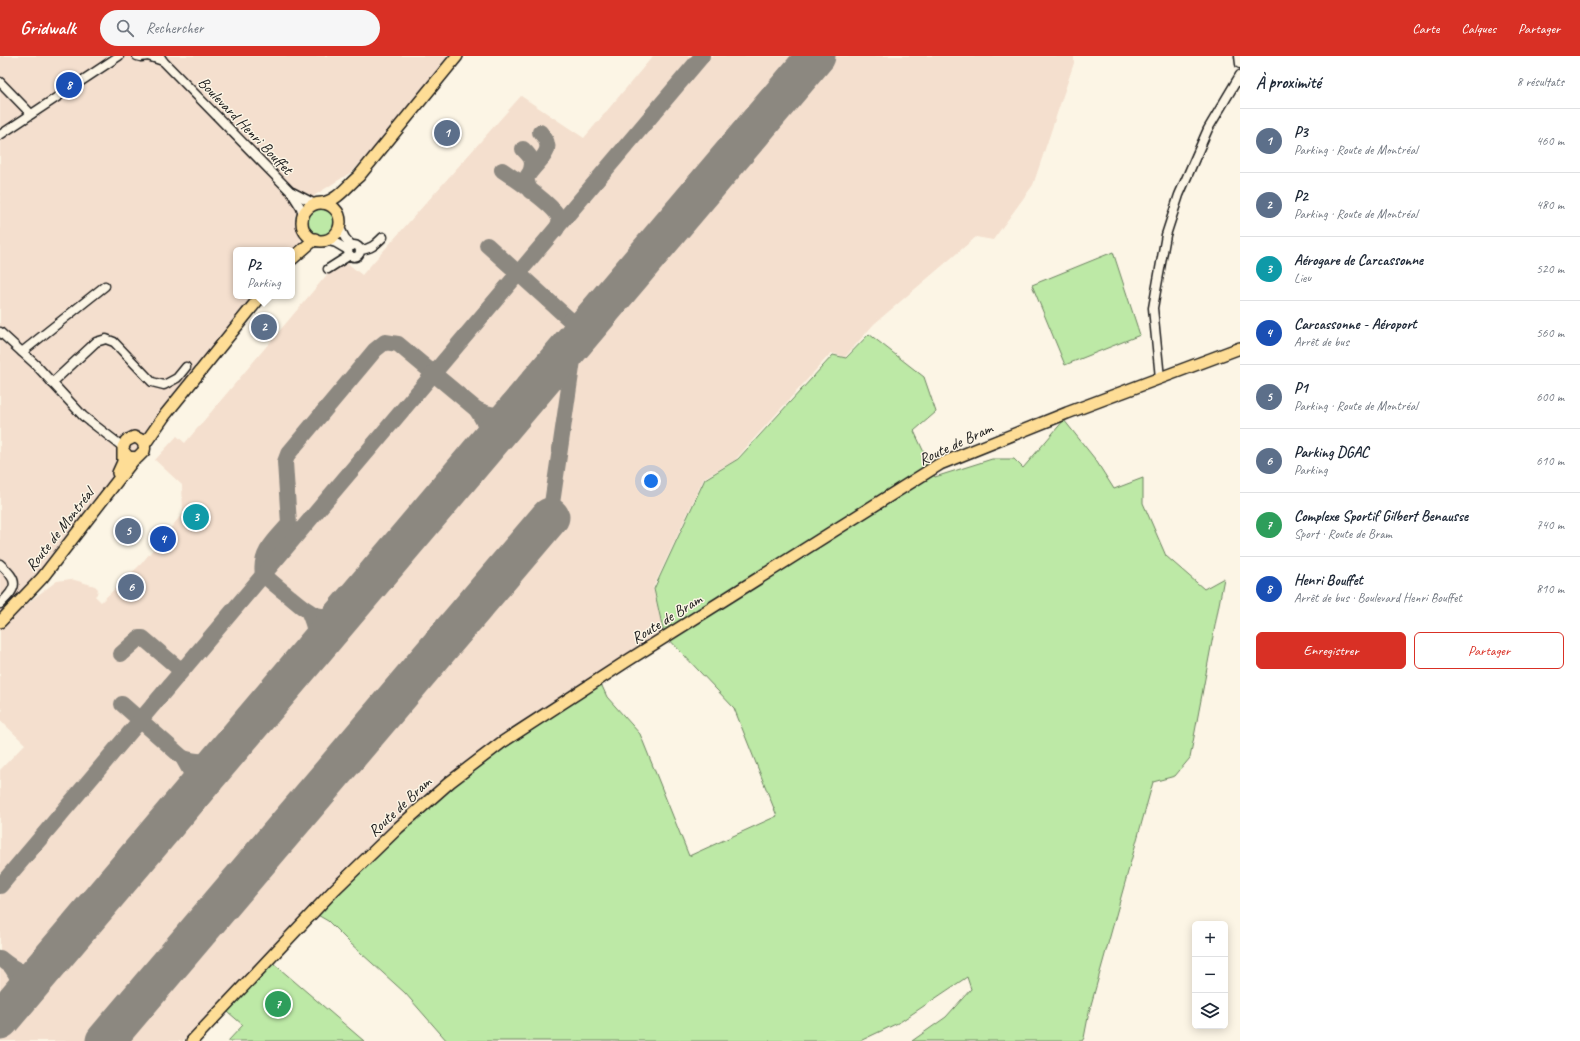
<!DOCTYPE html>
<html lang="fr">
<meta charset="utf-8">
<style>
:root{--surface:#fff;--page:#f6f6f7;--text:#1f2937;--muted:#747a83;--line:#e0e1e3;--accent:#d93025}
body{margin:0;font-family:Caveat,sans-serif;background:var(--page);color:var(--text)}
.controls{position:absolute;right:12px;bottom:12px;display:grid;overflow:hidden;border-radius:6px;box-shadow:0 2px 10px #0003}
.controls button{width:36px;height:36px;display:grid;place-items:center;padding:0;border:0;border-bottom:1px solid var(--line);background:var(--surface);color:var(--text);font:20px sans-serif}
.you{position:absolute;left:651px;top:425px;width:14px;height:14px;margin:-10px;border:3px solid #fff;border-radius:50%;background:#1a73e8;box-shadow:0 0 0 6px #1a73e833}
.badge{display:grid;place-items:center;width:26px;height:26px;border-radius:50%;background:var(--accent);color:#fff;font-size:13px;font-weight:700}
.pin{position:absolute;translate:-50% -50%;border:2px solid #fff;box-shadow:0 1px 4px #0006}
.popup{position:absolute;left:233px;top:191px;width:62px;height:52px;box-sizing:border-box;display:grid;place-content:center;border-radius:6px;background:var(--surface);filter:drop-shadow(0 1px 3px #0005);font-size:13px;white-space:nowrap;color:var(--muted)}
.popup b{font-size:15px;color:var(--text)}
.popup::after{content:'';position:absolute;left:50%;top:100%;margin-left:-8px;border:8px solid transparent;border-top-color:var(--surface)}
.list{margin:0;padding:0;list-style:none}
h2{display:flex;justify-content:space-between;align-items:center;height:52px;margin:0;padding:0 16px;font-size:17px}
h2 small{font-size:13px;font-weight:400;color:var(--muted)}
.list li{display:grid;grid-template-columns:26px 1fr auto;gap:12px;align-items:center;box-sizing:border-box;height:64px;padding:0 16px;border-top:1px solid var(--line)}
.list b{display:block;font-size:15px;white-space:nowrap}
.list p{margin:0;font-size:13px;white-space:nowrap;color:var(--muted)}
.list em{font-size:13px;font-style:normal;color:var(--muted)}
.actions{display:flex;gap:8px;padding:12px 16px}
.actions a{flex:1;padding:9px 0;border:1px solid var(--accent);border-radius:6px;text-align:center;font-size:14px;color:var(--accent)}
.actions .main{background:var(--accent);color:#fff}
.icon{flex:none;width:22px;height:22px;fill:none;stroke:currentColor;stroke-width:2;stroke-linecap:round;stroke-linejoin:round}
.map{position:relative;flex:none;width:1240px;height:985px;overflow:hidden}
header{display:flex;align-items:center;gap:24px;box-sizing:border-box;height:56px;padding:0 20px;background:var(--accent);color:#fff}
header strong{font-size:19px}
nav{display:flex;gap:22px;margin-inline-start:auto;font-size:14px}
.search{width:280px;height:36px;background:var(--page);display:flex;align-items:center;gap:10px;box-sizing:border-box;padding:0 14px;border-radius:22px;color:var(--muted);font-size:15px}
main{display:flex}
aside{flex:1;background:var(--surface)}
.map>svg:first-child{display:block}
.built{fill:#f4dfce}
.green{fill:#bde9a6;stroke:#6c8261}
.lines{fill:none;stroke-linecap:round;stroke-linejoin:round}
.taxiway{stroke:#8c8880;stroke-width:16}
.runway{stroke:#8c8880;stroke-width:39}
.minor-casing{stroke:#1c1c1c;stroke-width:11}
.major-casing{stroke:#1c1c1c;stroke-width:14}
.minor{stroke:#fcf5e5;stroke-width:8}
.major{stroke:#fedd96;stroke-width:11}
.labels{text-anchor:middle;stroke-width:3;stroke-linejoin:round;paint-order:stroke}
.street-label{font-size:16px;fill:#1c1c1c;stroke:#fcf5e5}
</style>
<header>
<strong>Gridwalk</strong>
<div class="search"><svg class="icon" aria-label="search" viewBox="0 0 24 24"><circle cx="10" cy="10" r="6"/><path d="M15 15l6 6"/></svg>Rechercher</div>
<nav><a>Carte</a><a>Calques</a><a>Partager</a></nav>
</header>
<main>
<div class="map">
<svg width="1240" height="985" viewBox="0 0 1240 985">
<rect width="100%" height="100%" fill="#fcf5e5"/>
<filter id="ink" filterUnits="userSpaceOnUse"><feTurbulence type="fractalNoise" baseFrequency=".025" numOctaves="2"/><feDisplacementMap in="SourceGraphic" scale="8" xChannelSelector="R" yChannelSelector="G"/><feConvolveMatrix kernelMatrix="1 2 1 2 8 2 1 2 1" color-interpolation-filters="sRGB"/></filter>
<g filter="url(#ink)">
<g class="built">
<polygon points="0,0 452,0 404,59 353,115 315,139 294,161 305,198 292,212 292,194 236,194 236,240 267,240 161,374 52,517 0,559"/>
<polygon points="653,0 1074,0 1074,7 1033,129 993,184 976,181 874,268 845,301 831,297 735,404 704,422 653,532 663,575 597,619 309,854 183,985 0,985 0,714 25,688 0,664 0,656 3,654 0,650 0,573 34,542 57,525 71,523 95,530 98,533 97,538 95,540 101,546 141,508 183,457 182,429 155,404 177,380 185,387 341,202 362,219 521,40 584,82"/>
</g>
<g class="green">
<path d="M321,152L331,156C340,167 334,181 320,182L306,168L307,161L312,156Z"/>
<polygon points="1113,196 1140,279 1065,309 1032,229"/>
<polygon points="869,278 924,321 936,356 914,375 929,407 927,410 935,421 992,403 1014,403 1023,412 1064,364 1095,403 1114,433 1143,422 1143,447 1166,500 1204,533 1224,522 1190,702 1175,720 1153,726 1089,956 1084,982 1082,985 912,985 946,961 971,933 967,921 900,966 860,985 447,985 405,937 350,887 328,865 309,854 419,746 597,619 607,641 640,678 689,800 777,760 734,652 664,578 654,533 705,423 738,403 833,299 846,302"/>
<polygon points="273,907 364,985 228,985 243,969 228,956"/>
</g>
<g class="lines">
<g class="taxiway">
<polyline points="799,0 803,11 801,17"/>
<path d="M523,93C530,100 534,104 531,114"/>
<path d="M502,114C514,122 555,150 559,162C560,166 558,170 556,174"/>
<path d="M530,135L526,123C534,105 560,97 540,76"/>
<polyline points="487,189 570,264 576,274 576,284 550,461"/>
<polyline points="570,264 581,268 593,263"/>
<path d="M476,353C494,361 502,361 519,350"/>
<path d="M349,552C322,569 310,558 289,540C280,533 271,526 263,518C259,497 276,483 289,468L285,406L288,398L375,294L385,286L398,288L476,353C487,369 490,377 481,395"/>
<path d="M309,557C316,573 316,579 312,595"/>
<polyline points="121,598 139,582 143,582 177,611 180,612 184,611"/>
<polyline points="122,648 183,702 192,718 193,725 187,743"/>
<path d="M183,702C203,708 211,706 229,694"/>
<polyline points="0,830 702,0"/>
<path d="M0,902C16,915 26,922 45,910"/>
<path d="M12,950C21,935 23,928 12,912"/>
</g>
<g class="runway">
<polyline points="0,964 816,0"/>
<polyline points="105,985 550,461"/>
</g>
<defs>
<g id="minor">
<polyline points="137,0 141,1 148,0"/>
<polyline points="148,0 163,5"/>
<polyline points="160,0 163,5 291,136 301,152 303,160"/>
<polyline points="1239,0 1240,8"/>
<polyline points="0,26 31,58"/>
<polyline points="0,79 119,0"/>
<polyline points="292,136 315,148"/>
<polyline points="339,170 345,182 352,190"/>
<polyline points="325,184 336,187 348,194"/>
<circle cx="354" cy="195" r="6"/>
<path d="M360,194C371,193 375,189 383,181"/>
<polyline points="328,213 350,199"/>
<polyline points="0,276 35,308 83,360 123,391"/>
<polyline points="22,296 105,230"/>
<polyline points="1160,322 1153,252 1166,179 1179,139 1208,73 1240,19"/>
<polyline points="52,327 96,286 106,283 114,286 152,326 164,329 177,322 186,311"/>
<path d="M0,508C19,525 18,531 0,548"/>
</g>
<g id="major">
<path d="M323,147C338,144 348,129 359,120L457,0"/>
<circle cx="321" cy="166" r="19"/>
<polyline points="292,203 315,183"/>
<polyline points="144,389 165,359 261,240"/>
<path d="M118,417L123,406V391L126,385L134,381C142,383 146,388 144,395L137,402L128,401L124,396"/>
<polyline points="0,566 42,522 135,402"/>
<polyline points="192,985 335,833 398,772 450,726 501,687 627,605 940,408 1067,357 1240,292"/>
</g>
</defs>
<use href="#minor" class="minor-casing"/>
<use href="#major" class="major-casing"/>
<use href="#minor" class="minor"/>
<use href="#major" class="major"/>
</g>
</g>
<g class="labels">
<g class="street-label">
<text transform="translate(246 69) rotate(46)" y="6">Boulevard Henri Bouffet</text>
<text transform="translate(955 387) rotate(-25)" y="6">Route de Bram</text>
<text transform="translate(59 473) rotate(-52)" y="6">Route de Montréal</text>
<text transform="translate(666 562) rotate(-32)" y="6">Route de Bram</text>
<text transform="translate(399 750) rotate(-43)" y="6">Route de Bram</text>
</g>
</g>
</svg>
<div class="controls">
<button>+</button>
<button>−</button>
<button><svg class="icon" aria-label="layers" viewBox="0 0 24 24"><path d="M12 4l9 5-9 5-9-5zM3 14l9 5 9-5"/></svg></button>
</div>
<div class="you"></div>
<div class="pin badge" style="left:447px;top:77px;background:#5c6f8a">1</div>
<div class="pin badge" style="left:264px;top:271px;background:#5c6f8a">2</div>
<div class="popup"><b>P2</b>Parking</div>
<div class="pin badge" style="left:196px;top:461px;background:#0f9aa8">3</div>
<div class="pin badge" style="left:163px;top:483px;background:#1a4fb4">4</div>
<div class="pin badge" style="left:128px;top:475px;background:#5c6f8a">5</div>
<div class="pin badge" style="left:131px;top:531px;background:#5c6f8a">6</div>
<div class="pin badge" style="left:278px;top:948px;background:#2e9e5b">7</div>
<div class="pin badge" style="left:69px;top:29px;background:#1a4fb4">8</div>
</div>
<aside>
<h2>À proximité<small>8 résultats</small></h2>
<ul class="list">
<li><span class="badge" style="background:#5c6f8a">1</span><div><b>P3</b><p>Parking · Route de Montréal</p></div><em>460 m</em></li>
<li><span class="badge" style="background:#5c6f8a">2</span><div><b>P2</b><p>Parking · Route de Montréal</p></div><em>480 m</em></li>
<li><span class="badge" style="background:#0f9aa8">3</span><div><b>Aérogare de Carcassonne</b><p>Lieu</p></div><em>520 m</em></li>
<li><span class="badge" style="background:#1a4fb4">4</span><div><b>Carcassonne - Aéroport</b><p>Arrêt de bus</p></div><em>560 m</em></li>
<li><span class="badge" style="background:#5c6f8a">5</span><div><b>P1</b><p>Parking · Route de Montréal</p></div><em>600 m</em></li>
<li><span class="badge" style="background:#5c6f8a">6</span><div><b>Parking DGAC</b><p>Parking</p></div><em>610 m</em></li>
<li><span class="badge" style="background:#2e9e5b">7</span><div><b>Complexe Sportif Gilbert Benausse</b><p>Sport · Route de Bram</p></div><em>740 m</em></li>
<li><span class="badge" style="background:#1a4fb4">8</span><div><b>Henri Bouffet</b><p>Arrêt de bus · Boulevard Henri Bouffet</p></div><em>810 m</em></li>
</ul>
<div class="actions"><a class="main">Enregistrer</a><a>Partager</a></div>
</aside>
</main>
